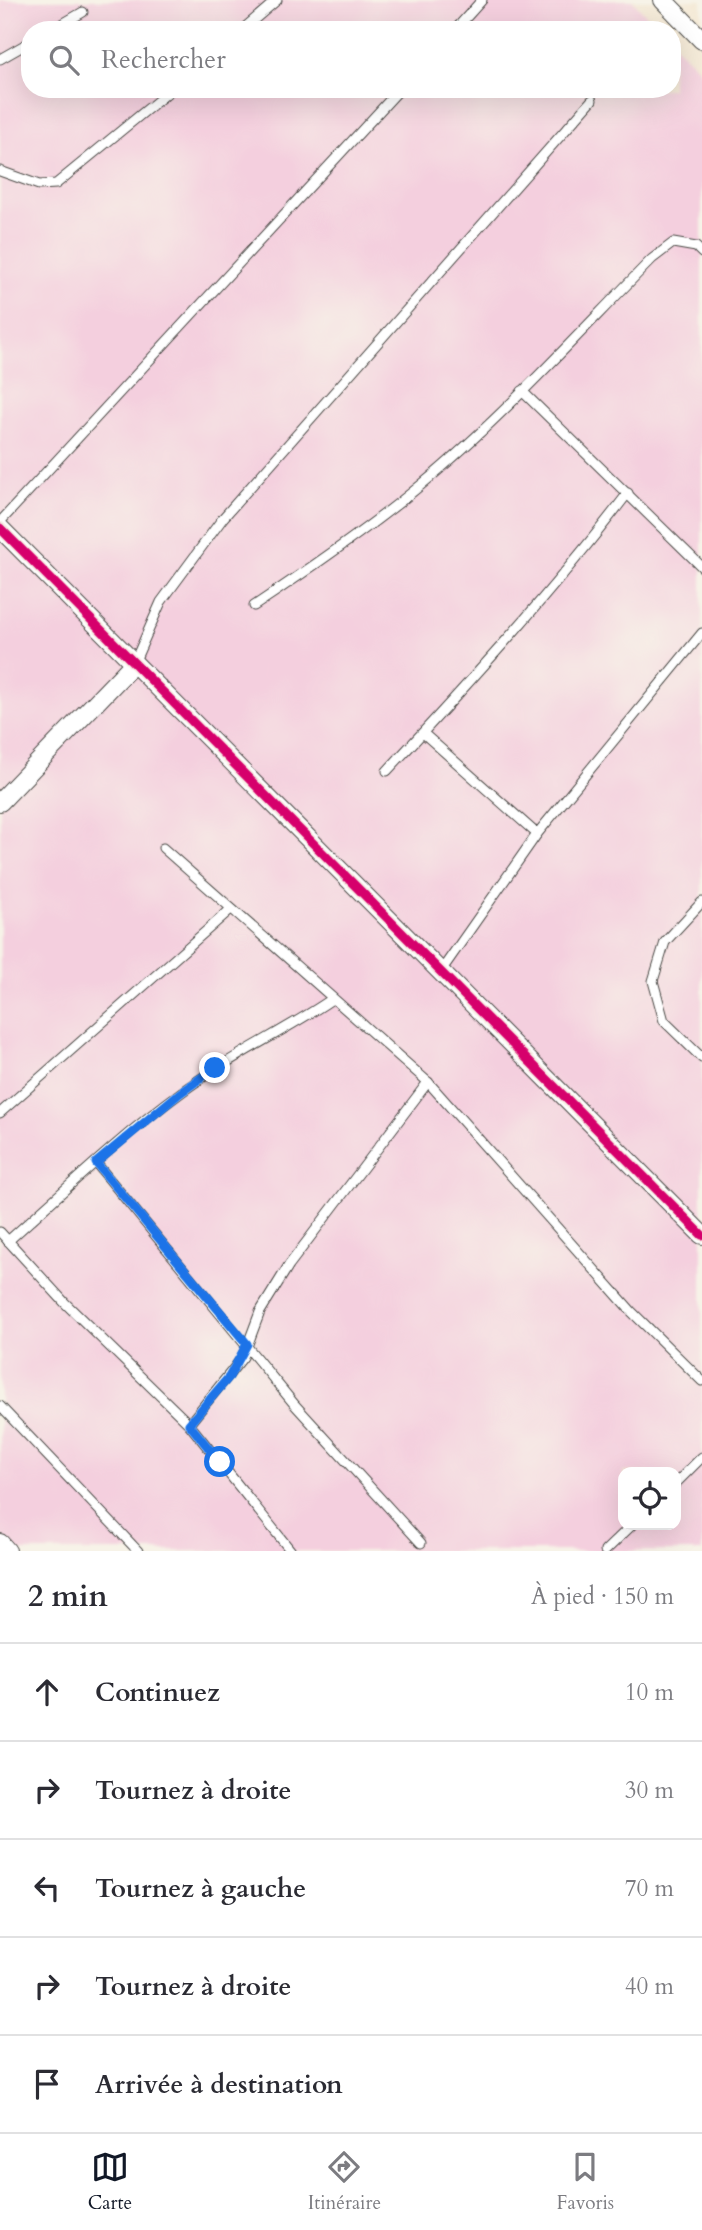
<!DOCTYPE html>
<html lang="fr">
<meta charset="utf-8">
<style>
:root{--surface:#fff;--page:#f2f2f3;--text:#2b2b33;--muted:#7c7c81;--line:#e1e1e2;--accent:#111827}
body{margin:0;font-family:Cardo,serif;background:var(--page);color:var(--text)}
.controls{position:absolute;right:21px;bottom:21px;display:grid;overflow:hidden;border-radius:14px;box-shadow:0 7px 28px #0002}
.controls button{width:63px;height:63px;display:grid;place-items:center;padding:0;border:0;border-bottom:2px solid var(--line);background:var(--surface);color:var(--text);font:35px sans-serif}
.stop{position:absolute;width:21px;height:21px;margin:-16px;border:5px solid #1a73e8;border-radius:50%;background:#fff}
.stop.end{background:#1a73e8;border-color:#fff;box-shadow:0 2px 7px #0008}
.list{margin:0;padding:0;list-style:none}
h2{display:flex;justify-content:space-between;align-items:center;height:91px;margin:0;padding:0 28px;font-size:30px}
h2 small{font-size:23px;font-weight:400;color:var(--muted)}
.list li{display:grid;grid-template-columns:46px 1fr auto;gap:21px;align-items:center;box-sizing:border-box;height:98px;padding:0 28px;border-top:2px solid var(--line)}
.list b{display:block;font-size:26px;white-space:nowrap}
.list em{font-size:23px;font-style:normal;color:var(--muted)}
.icon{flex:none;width:38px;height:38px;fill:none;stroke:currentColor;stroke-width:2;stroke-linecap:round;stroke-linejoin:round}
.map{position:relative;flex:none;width:702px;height:1551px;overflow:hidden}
.search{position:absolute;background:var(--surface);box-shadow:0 7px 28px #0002;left:21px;right:21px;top:21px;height:77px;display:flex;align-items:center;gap:18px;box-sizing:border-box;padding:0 24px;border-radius:28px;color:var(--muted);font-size:26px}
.sheet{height:581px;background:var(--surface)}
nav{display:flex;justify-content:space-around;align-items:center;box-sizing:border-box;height:98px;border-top:2px solid var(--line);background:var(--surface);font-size:19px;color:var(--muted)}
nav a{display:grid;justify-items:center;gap:4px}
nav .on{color:var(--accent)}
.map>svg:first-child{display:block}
.built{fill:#f4cfde;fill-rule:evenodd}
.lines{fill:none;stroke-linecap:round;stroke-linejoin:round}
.service-casing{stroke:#494844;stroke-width:11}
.minor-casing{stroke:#494844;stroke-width:20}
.service{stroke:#fff;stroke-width:9}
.minor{stroke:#fff;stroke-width:18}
.cycleway-casing{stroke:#f7f3e8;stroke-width:13}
.cycleway{stroke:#d6006c;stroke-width:9}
.route{stroke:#1a73e8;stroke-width:9}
</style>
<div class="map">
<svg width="702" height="1551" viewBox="0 0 702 1551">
<rect width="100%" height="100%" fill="#f7f3e8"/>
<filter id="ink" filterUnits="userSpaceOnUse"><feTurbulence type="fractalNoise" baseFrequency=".0143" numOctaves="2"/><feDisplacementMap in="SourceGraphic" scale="14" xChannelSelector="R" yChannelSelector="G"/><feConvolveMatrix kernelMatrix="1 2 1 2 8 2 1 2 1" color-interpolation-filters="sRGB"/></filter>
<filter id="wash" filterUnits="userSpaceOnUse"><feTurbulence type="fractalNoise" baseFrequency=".00686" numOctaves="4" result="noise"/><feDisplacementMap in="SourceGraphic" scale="28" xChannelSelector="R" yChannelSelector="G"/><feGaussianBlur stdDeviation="1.57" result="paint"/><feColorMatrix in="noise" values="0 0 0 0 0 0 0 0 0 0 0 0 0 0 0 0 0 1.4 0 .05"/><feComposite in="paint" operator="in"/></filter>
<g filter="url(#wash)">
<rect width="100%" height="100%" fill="#f4e9d5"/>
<path class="built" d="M0,0H632L660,30H30V89H672V42L702,73V1551H0ZM623,1472H676V1525H623Z"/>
</g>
<g filter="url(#ink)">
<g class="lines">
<defs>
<g id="service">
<polyline points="52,30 83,12"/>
<polyline points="242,30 277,0"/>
<polyline points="455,30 482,0"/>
<polyline points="0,59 30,42"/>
<polyline points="0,171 39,185 56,184 172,89"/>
<polyline points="522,391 702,567"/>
<polyline points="0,522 400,89"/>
<path d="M254,606C311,568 368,529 421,485C504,416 577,335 652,259L673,243L696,247L702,253"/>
<polyline points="134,663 161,602 223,518 592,100"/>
<polyline points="423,733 537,834"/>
<path d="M387,771C471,681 553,591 628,493"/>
<polyline points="163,848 428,1082 631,1311 702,1381"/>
<polyline points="702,902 665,942 653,981 664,1021 702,1058"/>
<polyline points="441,971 537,834 702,633"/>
<polyline points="0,1113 231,909"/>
<polyline points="96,1163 295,1405 421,1543"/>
<polyline points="0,1232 65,1303 189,1424 291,1551"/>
<path d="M8,1241C65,1190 121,1136 183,1091C230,1056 284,1032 332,999"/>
<polyline points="0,1406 138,1551"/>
<polyline points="189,1424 243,1357 260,1312 289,1265 428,1082"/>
<polyline points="676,1483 702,1457"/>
<polyline points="605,1551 632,1525"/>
</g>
<g id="minor">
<polyline points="663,0 702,40"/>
<polyline points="0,528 702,1235"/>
<polyline points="0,802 134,663"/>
<polyline points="0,1543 7,1551"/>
</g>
</defs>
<use href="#service" class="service-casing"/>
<use href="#minor" class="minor-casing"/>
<use href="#service" class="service"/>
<use href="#minor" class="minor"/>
<defs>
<polyline id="cycleway" points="0,528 702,1235"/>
</defs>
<use href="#cycleway" class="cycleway-casing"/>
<use href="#cycleway" class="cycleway"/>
</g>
</g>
<g class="lines" filter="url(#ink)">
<polyline class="route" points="215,1068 180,1093 96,1163 247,1344 229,1377 189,1424 220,1462"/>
</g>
</svg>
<div class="controls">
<button><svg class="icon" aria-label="locate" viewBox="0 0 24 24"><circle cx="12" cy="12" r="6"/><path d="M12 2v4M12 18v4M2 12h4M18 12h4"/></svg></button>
</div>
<div class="stop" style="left:220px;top:1462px"></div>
<div class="stop end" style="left:215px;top:1068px"></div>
<div class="search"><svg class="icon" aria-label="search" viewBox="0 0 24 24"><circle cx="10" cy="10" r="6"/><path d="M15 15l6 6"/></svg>Rechercher</div>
</div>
<section class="sheet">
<h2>2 min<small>À pied · 150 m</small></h2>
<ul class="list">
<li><svg class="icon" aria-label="ahead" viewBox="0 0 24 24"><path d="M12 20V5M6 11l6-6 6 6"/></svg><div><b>Continuez</b></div><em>10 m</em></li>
<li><svg class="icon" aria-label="right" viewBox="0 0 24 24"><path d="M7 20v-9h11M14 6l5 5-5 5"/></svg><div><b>Tournez à droite</b></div><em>30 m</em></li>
<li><svg class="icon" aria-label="left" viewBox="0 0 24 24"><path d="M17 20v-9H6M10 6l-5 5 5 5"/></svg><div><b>Tournez à gauche</b></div><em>70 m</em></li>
<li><svg class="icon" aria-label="right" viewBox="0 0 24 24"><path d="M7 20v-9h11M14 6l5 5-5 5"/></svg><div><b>Tournez à droite</b></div><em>40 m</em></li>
<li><svg class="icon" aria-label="arrive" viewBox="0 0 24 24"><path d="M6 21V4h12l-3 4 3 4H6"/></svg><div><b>Arrivée à destination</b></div></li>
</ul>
</section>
<nav>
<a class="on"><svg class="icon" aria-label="map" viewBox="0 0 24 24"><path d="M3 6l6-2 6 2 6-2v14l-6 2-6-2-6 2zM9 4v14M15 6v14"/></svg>Carte</a>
<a><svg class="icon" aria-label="directions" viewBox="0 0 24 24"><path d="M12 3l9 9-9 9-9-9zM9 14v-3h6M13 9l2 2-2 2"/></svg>Itinéraire</a>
<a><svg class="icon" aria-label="saved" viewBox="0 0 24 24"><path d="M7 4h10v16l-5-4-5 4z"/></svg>Favoris</a>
</nav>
